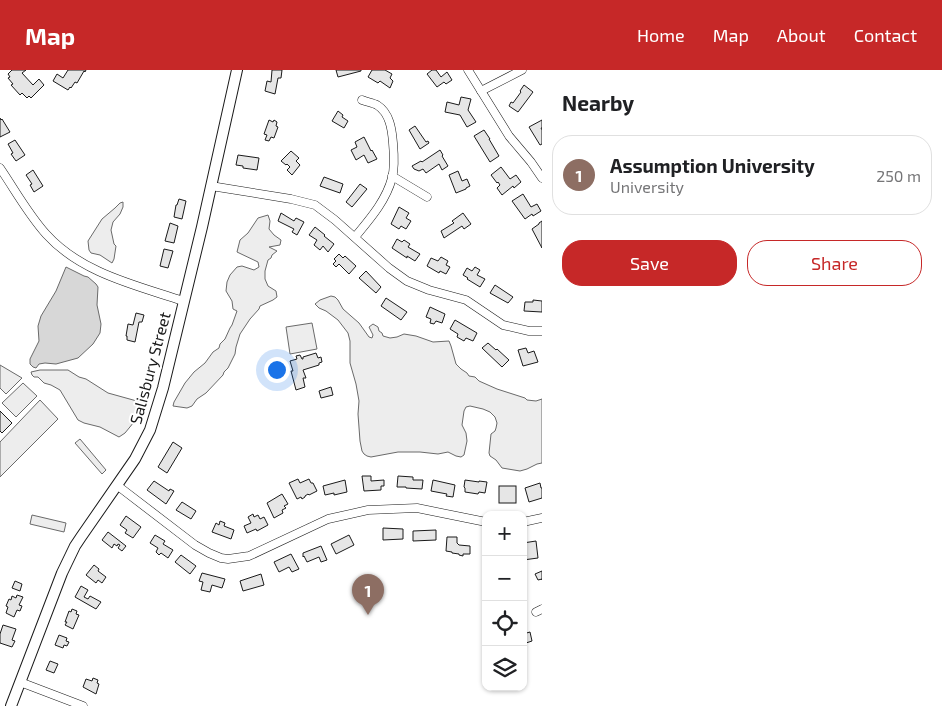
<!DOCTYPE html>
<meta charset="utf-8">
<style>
:root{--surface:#fff;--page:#f2f2f2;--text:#202124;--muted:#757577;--line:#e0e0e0;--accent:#c62828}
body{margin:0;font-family:"Exo 2",sans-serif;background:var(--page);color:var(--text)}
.controls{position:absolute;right:15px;bottom:15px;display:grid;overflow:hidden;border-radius:10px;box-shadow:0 1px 4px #0004}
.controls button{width:45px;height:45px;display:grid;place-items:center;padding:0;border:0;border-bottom:1px solid var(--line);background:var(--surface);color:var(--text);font:25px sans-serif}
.you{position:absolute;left:276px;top:299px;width:18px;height:18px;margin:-12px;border:4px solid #fff;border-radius:50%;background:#1a73e8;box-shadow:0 0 0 8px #1a73e833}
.badge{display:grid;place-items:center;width:32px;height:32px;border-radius:50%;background:var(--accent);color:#fff;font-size:16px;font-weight:700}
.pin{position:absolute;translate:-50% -41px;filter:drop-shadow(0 1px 2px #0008)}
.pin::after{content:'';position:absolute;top:26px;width:18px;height:15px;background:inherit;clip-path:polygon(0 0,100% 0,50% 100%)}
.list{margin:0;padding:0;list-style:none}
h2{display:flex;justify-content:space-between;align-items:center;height:65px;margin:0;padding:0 20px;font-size:21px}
h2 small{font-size:16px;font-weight:400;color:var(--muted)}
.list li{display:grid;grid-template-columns:32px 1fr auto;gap:15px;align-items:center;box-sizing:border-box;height:80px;margin:0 10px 10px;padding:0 10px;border:1px solid var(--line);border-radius:20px}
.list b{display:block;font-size:19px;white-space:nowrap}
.list p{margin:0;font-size:16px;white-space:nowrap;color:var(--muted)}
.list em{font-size:16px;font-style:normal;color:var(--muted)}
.actions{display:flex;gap:10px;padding:15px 20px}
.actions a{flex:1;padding:11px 0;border:1px solid var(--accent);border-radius:20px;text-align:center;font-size:18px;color:var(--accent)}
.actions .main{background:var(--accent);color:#fff}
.icon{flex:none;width:28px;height:28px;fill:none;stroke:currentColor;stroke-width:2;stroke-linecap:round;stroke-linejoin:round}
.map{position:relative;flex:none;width:542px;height:636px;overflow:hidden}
header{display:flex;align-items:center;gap:30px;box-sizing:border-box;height:70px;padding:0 25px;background:var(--accent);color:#fff}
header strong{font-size:24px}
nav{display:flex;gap:28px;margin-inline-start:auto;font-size:18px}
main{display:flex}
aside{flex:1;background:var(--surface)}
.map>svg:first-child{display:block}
.built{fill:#ededed;stroke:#6a6a6a}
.water{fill:#d7d7d7;stroke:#6a6a6a}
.building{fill:#e6e6e6;stroke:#1a1a1a}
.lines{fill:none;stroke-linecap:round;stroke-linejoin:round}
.minor-casing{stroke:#1a1a1a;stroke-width:9}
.major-casing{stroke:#1a1a1a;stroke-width:12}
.minor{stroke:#fff;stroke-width:8}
.major{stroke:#fff;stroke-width:10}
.labels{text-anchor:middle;stroke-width:4;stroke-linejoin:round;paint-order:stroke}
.street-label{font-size:16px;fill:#1a1a1a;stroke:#fff}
</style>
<header>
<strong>Map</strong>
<nav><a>Home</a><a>Map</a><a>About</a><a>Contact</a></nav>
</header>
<main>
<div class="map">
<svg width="542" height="636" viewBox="0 0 542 636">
<rect width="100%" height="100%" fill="#fff"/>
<g class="built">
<polygon points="123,132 123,137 120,144 113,152 111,160 114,174 116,176 114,189 112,193 100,185 91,183 89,180 88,171 102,149 115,138 120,133"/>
<polygon points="268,145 270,151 269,159 274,165 281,170 280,175 269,177 277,181 272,185 271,188 268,190 265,201 265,209 268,216 276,221 277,227 273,230 260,236 259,239 250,249 240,264 236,277 235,284 228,298 224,302 223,305 206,323 197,329 192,336 187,338 173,336 174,332 185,313 194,302 205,293 213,282 219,278 220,274 225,269 230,258 232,255 237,241 233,239 232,231 226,221 227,212 230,205 237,197 242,196 254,200 259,197 258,192 237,182 240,170 248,163 258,148"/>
<polygon points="331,226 335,227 338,230 343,239 359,253 369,267 372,268 373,265 369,257 373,254 378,257 379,261 382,263 383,266 390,268 397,267 404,264 416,266 433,272 449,271 451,276 456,294 461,299 467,303 469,306 475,307 479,311 497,319 525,328 527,330 536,331 542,329 542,393 537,394 527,399 520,401 502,398 496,390 490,386 489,383 491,364 495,361 496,358 497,353 495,347 490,342 483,339 470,336 466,337 464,341 462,355 466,363 467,371 464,385 461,387 456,386 448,382 438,384 420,382 398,382 371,387 367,386 364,384 362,381 360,371 358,344 359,331 356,314 350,293 350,271 348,263 338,250 326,241 319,238 315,234 320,230"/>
<polygon points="312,253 317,279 290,284 286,257"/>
<polygon points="0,295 22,308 6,324 0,318"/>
<polygon points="40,300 68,300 79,307 86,309 108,323 144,333 145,337 139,348 134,352 125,363 119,367 100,357 84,353 78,350 60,320 51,315 44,313 38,307 34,307 32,305 31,302"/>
<polygon points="23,313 37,326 16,347 2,333"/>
<polygon points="40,330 58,349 0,407 0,372"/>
<polygon points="80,369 106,400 102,404 75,373"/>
<polygon points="32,445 66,453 64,462 30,454"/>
</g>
<polygon class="water" points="66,197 84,206 88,207 96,214 98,217 97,235 101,254 100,263 93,274 78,288 56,294 45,293 39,294 36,298 33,297 30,294 30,289 39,271 38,256 41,246 56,221"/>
<g class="building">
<polygon points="12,0 26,0 22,3 33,15 39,9 44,15 31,28 29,26 27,28 22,23 20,25 11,15 13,14 8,8 10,7 8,4"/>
<polygon points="68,0 86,0 85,2 84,1 77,13 75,12 71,18 70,17 68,20 53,11 57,4 63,8"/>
<polygon points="272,0 282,0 281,8 278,8 275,24 265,21 267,11 271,12"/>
<polygon points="336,0 361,0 361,1 338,7"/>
<polygon points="372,0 385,0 392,4 390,8 393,11 390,18 380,11 378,13 368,7"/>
<polygon points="432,0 436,0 441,7 447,2 452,10 446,14 444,12 437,17 427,4"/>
<polygon points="524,15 533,22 518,42 509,36 511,32 513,33 521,22 520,21"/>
<polygon points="461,27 471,29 468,40 476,52 467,57 460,45 445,42 447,32 459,35"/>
<polygon points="338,41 343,45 342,47 348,51 344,58 332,51"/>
<polygon points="0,48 1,50 2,49 10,62 0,67"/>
<polygon points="269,50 273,52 274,50 277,52 276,56 278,57 274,68 271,67 269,71 265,70 267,65 264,64"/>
<polygon points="542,50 542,58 541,58 542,60 542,74 540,75 529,57"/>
<polygon points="415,56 426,72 428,71 429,73 420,79 409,60"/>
<polygon points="484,60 490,69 489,69 499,86 490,92 474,66"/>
<polygon points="364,67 371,81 372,80 377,89 368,93 364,85 356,90 351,80 357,77 355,72"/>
<polygon points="15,70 25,85 16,91 11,84 13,83 8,74"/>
<polygon points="440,80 443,85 442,86 448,96 442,100 439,94 426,103 423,99 419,101 414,99 412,96 421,91 422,92"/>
<polygon points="291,81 299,88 296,91 300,95 292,105 287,100 290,97 287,94 286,95 281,91"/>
<polygon points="238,85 259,88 257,100 243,98 243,96 236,95"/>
<polygon points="501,97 510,109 516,105 521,112 514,118 513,116 502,125 497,118 500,115 498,112 497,113 491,105"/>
<polygon points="33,100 43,116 34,122 30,115 32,114 26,105"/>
<polygon points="458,101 462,111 467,109 470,116 466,118 466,119 456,123 449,105"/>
<polygon points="324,107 343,114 340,123 320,116"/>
<polygon points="360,114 367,119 352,137 346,132"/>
<polygon points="523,124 531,137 537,134 541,141 533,146 532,144 525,149 512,131"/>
<polygon points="179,129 186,131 182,149 174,147 176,135 177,135"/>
<polygon points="399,137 409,143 406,148 411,151 406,159 401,156 399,159 391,154"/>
<polygon points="281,143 294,151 296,148 304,152 297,165 292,162 294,159 278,151"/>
<polygon points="463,143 471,154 464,159 462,156 444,168 441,161 454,153 452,151"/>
<polygon points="542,151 542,178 532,159 539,154 539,153"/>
<polygon points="170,153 178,156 174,173 165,171"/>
<polygon points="315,157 325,165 324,166 334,174 328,182 323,176 320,180 314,175 317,170 309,165"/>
<polygon points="397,169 402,172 404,170 410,174 408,177 420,184 415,191 407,186 407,188 392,178"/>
<polygon points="164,179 173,181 168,198 160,196"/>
<polygon points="339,184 343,188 345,186 356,196 349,204 339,194 336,197 333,194 336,191 334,189"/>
<polygon points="441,187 448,191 446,195 450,197 446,204 440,201 439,203 427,196 431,188 438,191"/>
<polygon points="475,197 480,200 477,205 485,209 480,217 467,209 468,208 463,205 467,198 472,201"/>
<polygon points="366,201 381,217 376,223 359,208"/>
<polygon points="495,215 513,227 508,233 490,223"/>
<polygon points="386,228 407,242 401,250 381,236"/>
<polygon points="533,230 542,231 542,242 524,241 525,232 533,232"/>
<polygon points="430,237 445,244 442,253 436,251 434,254 430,253 431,249 426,247"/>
<polygon points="136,243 144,245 142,252 139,252 135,272 127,270 127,266 126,266 128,254 133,255"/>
<polygon points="455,250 477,263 473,271 466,268 464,271 457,267 458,264 450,259"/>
<polygon points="488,273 496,280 497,279 509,290 502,297 482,278"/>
<polygon points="526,278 528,283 534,281 538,292 523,296 518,280"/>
<polygon points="316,283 318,288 321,287 322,292 319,293 319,295 303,300 306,308 303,308 305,317 296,320 291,301 293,301 290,291 297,289 296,286 300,285 302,289 303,289 303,287"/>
<polygon points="331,317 333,325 321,328 319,321"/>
<polygon points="0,341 12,353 2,363 0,361"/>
<polygon points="173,372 182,378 167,403 158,397"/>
<polygon points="362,406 371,406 371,411 384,410 384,416 381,416 381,420 364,421"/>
<polygon points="398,406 413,407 413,410 423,410 422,419 406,418 406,417 397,417"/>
<polygon points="298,409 300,413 309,409 311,413 313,413 317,421 309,425 308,424 305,426 305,427 302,429 301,427 297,429 289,413"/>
<polygon points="345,410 347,422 334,425 334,423 325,425 323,416"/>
<polygon points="433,410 455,415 453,427 446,426 447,424 431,421"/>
<polygon points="465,410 479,412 479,411 487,412 485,423 479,422 478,424 465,422 465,418 464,417"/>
<polygon points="154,411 169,421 170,419 174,421 166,434 147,420"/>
<polygon points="540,413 541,418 542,418 542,428 529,432 525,418"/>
<rect x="499" y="416" width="17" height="17"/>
<polygon points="282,424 288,434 284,436 286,438 282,440 283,443 274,448 267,433"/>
<polygon points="182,432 196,441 191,449 176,440"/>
<polygon points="253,444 254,447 258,445 260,449 264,447 268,455 257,461 256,459 247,463 244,456 251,453 248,447"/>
<polygon points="126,446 141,457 133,468 125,463 127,460 120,455"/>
<polygon points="220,451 225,453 224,456 234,460 231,469 212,462 216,453 219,455"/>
<polygon points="383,458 403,459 403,469 383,470"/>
<polygon points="436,460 436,470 413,471 413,461"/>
<polygon points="108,462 126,476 122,481 118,478 120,475 118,474 117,476 114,474 112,478 102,470"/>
<polygon points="155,465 165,471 163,474 173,480 168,488 161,483 159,485 156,482 158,478 150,473"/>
<polygon points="349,465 354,475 336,484 331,474"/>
<polygon points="447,467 457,467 457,473 459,475 470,476 470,484 463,484 463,486 459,485 459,484 452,483 452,482 446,481"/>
<polygon points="536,471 538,488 523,490 523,473"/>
<polygon points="321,476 327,490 321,492 319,487 307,492 304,486 303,487 303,483"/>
<polygon points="291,484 299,499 292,502 289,497 279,502 274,492"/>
<polygon points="181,485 196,496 190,504 175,492"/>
<polygon points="94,495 99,499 98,501 106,507 102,513 98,510 96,513 86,505"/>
<polygon points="542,501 542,510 542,509 538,510 535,504"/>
<polygon points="202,503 225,509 222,518 212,515 210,522 201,520 203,512 199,511"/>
<polygon points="261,504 264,515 243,521 240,511"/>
<polygon points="15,511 22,514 20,521 12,518"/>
<polygon points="81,516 88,520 84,527 88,529 90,526 101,532 96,539 75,527"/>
<polygon points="17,525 23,527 19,535 22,536 20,541 17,540 14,547 6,543 8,537 6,536 9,529 11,530 12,526 16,528"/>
<polygon points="72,539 77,541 76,544 79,545 73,559 65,555 67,552 65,552 69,541 71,542"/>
<polygon points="3,555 16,559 12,570 15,571 12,577 0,573 0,564"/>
<polygon points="530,562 532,571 523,574 523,564"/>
<polygon points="59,565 67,568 66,571 69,572 67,576 64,575 63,578 55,575"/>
<polygon points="50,591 58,594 54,603 46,600"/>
<polygon points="93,608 98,610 97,613 99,614 96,624 83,617 86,609 92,611"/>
</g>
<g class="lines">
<defs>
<g id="minor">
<polyline points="468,0 509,66 531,92 542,108"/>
<polyline points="481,21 522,0"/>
<path d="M0,98C15,120 28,144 46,164C81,203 135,215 183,231"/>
<polyline points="392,106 427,127"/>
<polyline points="211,116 291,129 315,135 335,150 389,198 407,211 429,220 466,230 503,255 529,261 542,261"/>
<path d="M355,167C369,150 386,131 392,108C395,97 394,84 393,73C392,60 390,43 377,35C373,33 367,32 362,30"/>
<polyline points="118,416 195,475 209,483 221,488 228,489 249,486 328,449 368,440 417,438 486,452"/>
<polyline points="523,452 542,448"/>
<polyline points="536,542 542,539"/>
<polyline points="20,612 83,636"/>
</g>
<polyline id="major" points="11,636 62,503 75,476 81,467 135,389 150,360 163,318 202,157 237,0"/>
</defs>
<use href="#minor" class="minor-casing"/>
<use href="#major" class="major-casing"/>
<use href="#minor" class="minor"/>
<use href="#major" class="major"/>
</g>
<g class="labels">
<g class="street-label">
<text transform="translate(150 298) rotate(-75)" y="6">Salisbury Street</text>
</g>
</g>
</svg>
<div class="controls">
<button>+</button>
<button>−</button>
<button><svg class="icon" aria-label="locate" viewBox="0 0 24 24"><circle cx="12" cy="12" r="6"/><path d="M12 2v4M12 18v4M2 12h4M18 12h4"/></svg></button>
<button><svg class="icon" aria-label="layers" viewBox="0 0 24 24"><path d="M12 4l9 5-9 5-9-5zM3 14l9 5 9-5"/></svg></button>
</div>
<div class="you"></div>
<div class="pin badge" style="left:368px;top:545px;background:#8d6e63">1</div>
</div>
<aside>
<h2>Nearby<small></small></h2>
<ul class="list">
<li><span class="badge" style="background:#8d6e63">1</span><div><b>Assumption University</b><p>University</p></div><em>250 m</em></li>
</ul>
<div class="actions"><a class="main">Save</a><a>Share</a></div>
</aside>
</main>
